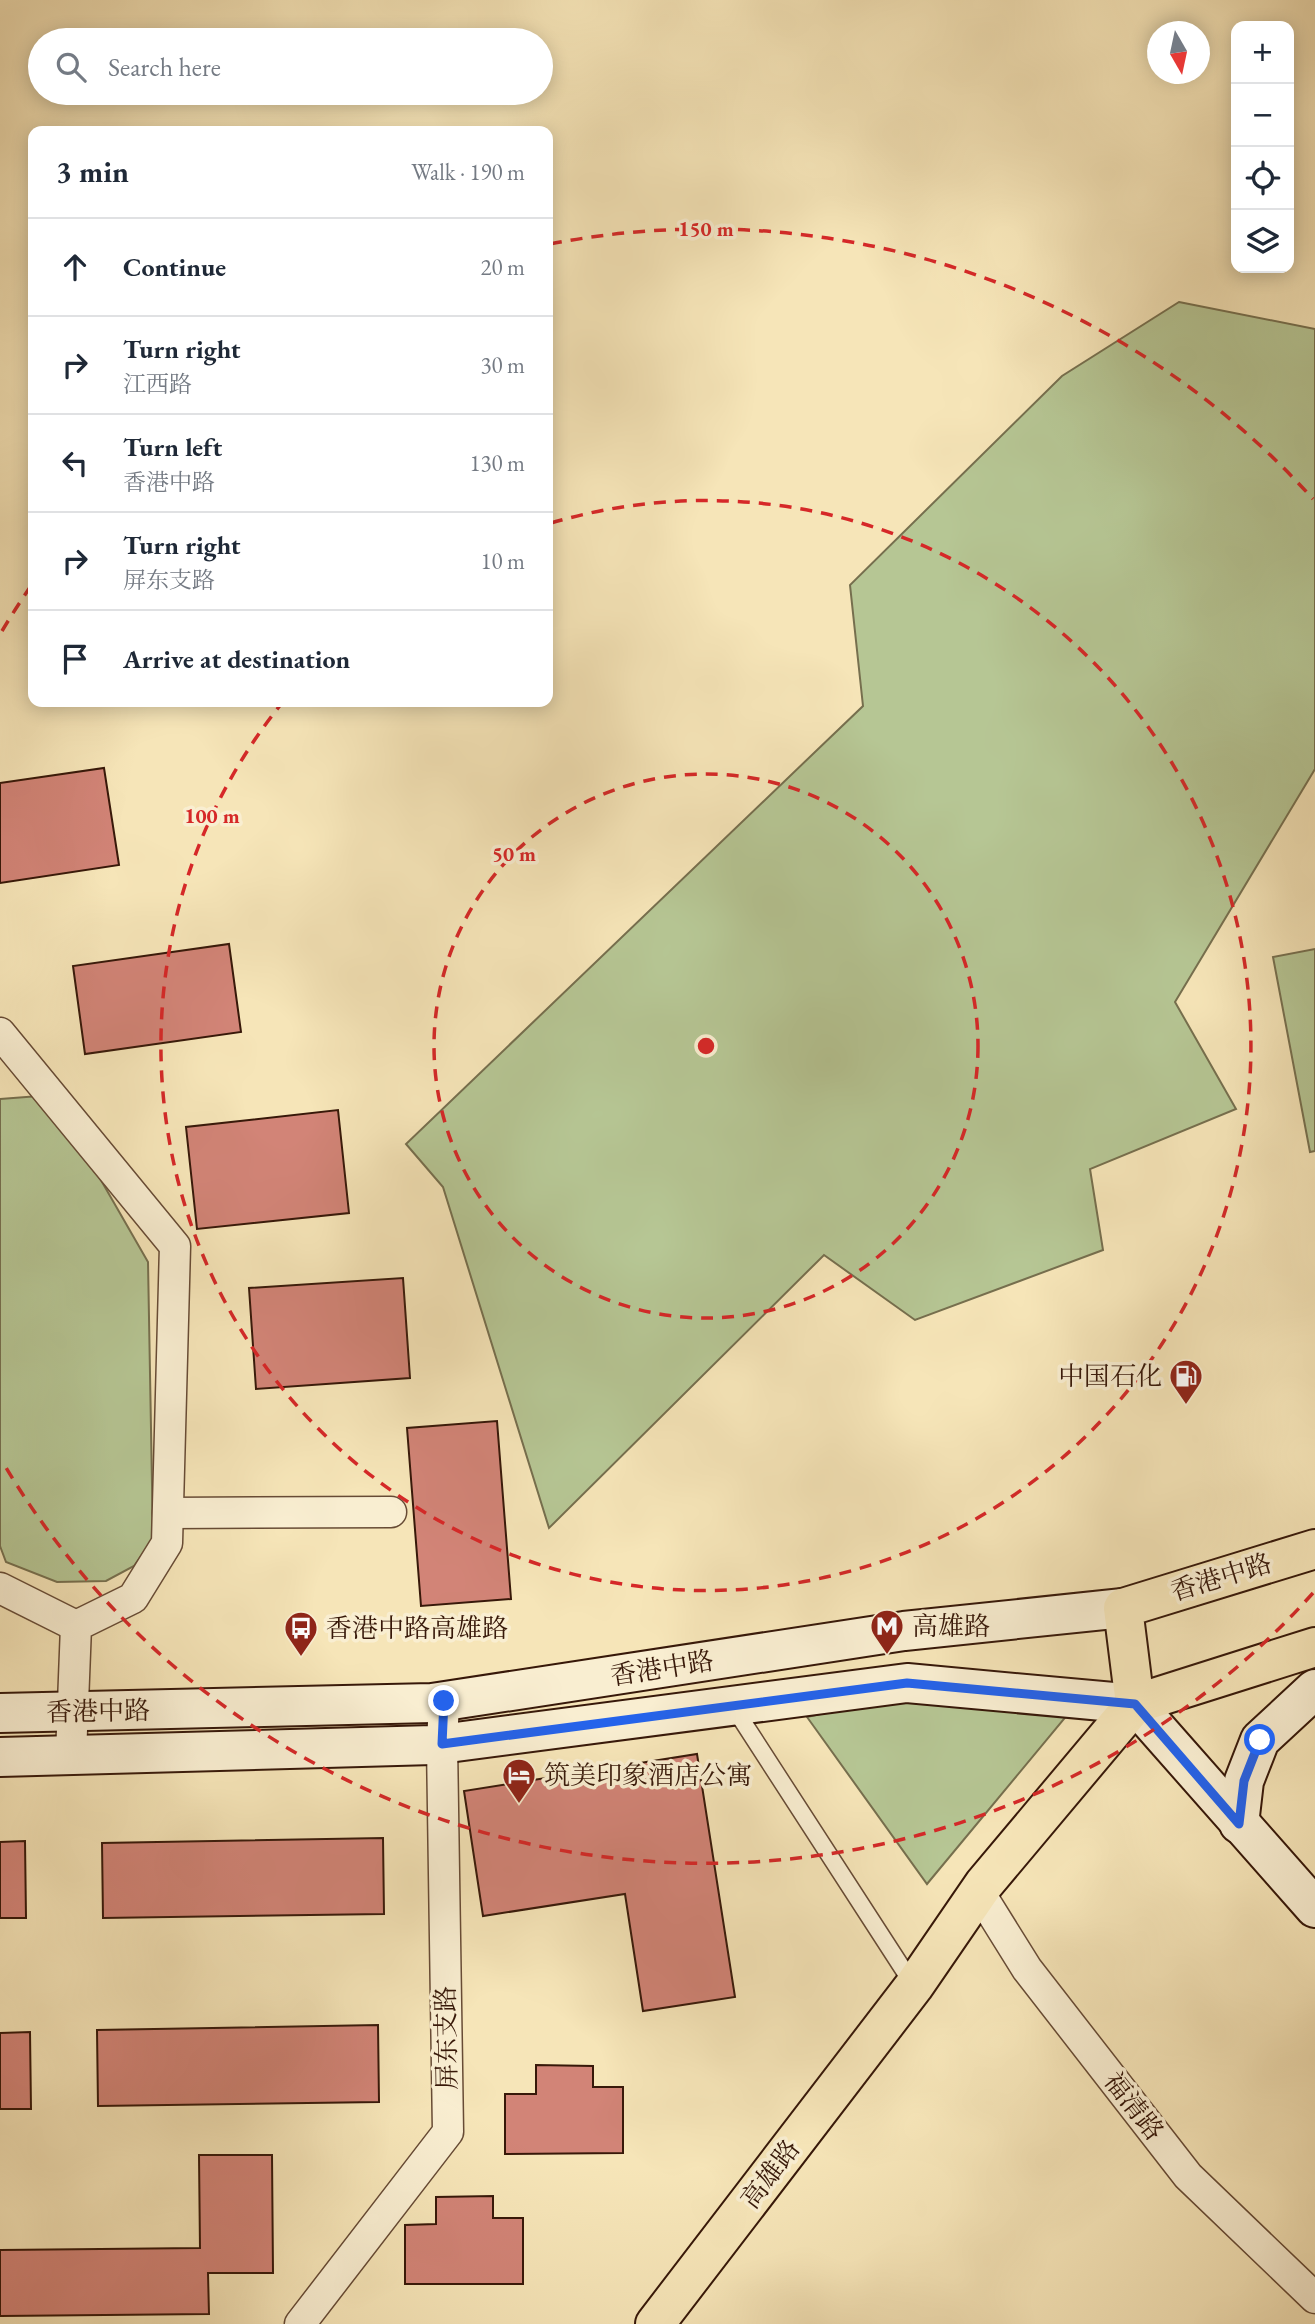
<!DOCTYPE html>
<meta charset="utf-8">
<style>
:root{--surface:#fff;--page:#f2f2f3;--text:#1f2937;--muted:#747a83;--line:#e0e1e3}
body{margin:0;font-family:"EB Garamond","Noto Serif SC",serif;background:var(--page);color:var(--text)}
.controls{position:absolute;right:21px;top:21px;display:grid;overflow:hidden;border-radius:14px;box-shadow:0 4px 18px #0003}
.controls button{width:63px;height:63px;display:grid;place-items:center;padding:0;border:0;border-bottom:2px solid var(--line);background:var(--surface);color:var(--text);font:35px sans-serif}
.compass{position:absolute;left:1147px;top:21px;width:63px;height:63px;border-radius:50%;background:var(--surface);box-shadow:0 4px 18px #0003;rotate:171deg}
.stop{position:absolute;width:21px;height:21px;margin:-16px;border:5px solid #2563eb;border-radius:50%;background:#fff}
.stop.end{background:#2563eb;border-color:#fff;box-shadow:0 2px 7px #0008}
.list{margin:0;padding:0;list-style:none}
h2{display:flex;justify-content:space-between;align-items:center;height:91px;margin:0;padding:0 28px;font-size:30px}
h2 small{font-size:23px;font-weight:400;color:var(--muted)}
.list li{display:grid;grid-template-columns:46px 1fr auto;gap:21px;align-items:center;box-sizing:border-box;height:98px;padding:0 28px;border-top:2px solid var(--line)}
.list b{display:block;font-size:26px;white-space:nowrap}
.list p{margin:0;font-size:23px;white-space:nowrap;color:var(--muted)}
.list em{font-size:23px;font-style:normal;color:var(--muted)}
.icon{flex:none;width:38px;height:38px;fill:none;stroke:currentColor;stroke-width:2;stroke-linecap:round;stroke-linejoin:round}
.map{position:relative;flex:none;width:1315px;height:2324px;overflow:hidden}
.search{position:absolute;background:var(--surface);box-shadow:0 4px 18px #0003;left:28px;top:28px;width:525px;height:77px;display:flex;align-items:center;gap:18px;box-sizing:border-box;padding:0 24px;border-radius:38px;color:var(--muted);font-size:26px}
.panel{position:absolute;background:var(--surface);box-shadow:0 4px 18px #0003;left:28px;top:126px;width:525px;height:581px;border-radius:14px}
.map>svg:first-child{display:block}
.green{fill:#b6c694;stroke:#766f4e;stroke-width:2}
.building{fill:#d28477;stroke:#371809;stroke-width:2}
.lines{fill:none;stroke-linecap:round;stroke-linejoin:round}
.service-casing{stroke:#674b35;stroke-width:19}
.minor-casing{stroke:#674b35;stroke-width:33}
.secondary-casing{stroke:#371809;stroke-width:42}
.primary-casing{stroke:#371809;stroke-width:42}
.service{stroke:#f9eed1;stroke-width:16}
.minor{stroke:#f9eed1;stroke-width:30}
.secondary{stroke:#f9eed1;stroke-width:38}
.primary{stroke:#f6e5b8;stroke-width:38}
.route{stroke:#2563eb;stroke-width:9}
.ring{fill:none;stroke:#d62828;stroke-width:3.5;stroke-dasharray:12 9}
.labels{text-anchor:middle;stroke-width:7;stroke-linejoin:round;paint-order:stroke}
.poi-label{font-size:26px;fill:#371809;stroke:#f9eed1;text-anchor:start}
.street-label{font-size:26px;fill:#371809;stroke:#f9eed1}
.centre{fill:#d62828;stroke:#f9eed1;stroke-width:3.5}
.ring-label{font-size:21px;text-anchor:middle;font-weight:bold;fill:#d62828;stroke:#f9eed1;stroke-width:7;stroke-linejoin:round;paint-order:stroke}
</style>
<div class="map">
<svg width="1315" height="2324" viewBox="0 0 1315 2324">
<rect width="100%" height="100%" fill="#f6e5b8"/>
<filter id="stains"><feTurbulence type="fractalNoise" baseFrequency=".00286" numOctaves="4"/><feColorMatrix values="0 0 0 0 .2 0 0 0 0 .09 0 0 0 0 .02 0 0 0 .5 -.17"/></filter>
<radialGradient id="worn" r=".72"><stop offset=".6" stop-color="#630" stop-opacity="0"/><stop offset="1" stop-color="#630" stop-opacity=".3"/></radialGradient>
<g class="green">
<polygon points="1179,302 1315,329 1315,769 1175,1002 1236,1109 1090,1169 1103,1250 915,1320 824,1255 549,1528 443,1187 406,1144 863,706 850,585 1062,376"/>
<polygon points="1315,949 1315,1151 1310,1152 1273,957"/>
<polygon points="52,1095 148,1262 153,1539 134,1566 106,1581 57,1582 6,1562 0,1546 0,1099"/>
<polygon points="906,1695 1083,1696 927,1884 807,1717"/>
</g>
<g class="building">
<polygon points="104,768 119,865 0,883 0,783"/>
<polygon points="229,944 241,1032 85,1054 73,966"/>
<polygon points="338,1110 349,1213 197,1229 186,1127"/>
<polygon points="403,1278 410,1378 256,1389 249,1288"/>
<polygon points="497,1421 511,1599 421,1606 407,1428"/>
<polygon points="697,1754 735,1997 643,2011 625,1894 483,1916 464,1791"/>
<polygon points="383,1838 384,1914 103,1918 102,1843"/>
<polygon points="25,1841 26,1918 0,1918 0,1842"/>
<polygon points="378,2025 379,2102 98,2106 97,2030"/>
<polygon points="30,2032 31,2109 0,2109 0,2033"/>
<polygon points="536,2065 593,2066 593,2087 623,2087 623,2153 505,2154 505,2094 536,2094"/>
<polygon points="199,2155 272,2155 273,2273 208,2273 209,2314 0,2316 0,2250 200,2248"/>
<polygon points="493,2196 493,2218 523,2218 523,2284 405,2284 405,2225 436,2224 436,2197"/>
</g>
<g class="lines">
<defs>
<polyline id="service" points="734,1708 914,1986"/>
<g id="minor">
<polyline points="0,1033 175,1246 167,1543 133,1598 76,1626 71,1755"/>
<polyline points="168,1513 391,1512"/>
<polyline points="0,1588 76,1626"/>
<polyline points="979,1892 1027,1969 1188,2176 1315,2298"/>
<polyline points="300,2324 448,2132 442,1744 444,1701"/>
</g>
<g id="secondary">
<polyline points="0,1713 432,1703 904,1631 1123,1608"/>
<polyline points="0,1757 433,1745 907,1683 1135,1704 1315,1908"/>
<polyline points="1239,1824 1244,1781 1260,1740 1315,1689"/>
</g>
<g id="primary">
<polyline points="1135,1704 1315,1647"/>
<polyline points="655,2324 914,1986 984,1884 1135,1704 1123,1608 1315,1549"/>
</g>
</defs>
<use href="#service" class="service-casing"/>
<use href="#minor" class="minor-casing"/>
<use href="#secondary" class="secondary-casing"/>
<use href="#primary" class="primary-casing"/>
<use href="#service" class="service"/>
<use href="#minor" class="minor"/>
<use href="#secondary" class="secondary"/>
<use href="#primary" class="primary"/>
</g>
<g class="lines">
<polyline class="route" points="444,1701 442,1744 907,1683 1135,1704 1239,1824 1244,1781 1260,1740"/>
</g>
<g class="ring">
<circle cx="706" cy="1046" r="272"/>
<path d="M551 523A545 545 0 1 1 282 703"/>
<path d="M1313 1593A817 817 0 0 1 2 1461M2 631A817 817 0 0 1 33 583M550 244A817 817 0 0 1 1313 499"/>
</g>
<defs>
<symbol id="fuel-pin" viewBox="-11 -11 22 30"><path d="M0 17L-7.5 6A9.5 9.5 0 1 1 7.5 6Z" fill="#8f2418" stroke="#f9eed1"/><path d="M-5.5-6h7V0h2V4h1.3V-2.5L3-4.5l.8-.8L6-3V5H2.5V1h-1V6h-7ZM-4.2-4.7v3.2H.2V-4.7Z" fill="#fff"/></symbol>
<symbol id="metro-pin" viewBox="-11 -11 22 30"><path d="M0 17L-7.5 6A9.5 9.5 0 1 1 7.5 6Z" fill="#8f2418" stroke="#f9eed1"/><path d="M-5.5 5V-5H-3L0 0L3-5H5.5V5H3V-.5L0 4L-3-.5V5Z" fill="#fff"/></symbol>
<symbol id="bus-pin" viewBox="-11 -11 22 30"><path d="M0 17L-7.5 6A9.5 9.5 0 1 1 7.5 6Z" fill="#8f2418" stroke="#f9eed1"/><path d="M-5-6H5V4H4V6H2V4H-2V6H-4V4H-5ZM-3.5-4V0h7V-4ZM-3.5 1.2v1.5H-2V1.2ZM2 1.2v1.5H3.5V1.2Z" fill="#fff"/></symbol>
<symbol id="hotel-pin" viewBox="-11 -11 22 30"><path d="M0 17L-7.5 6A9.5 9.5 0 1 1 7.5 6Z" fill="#8f2418" stroke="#f9eed1"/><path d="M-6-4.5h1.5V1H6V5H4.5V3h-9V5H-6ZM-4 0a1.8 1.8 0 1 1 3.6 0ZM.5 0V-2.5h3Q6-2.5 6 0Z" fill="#fff"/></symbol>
</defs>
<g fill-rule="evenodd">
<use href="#fuel-pin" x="1167" y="1357" width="38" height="52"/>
<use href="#metro-pin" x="868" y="1607" width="38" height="52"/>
<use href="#bus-pin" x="282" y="1609" width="38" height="52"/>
<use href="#hotel-pin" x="500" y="1756" width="38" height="52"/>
</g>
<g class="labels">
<g class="poi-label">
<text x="1162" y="1385" text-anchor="end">中国石化</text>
<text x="912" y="1635">高雄路</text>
<text x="326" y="1637">香港中路高雄路</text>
<text x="544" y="1784">筑美印象酒店公寓</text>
</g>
<g class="street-label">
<text transform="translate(1221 1577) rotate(-17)" y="9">香港中路</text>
<text transform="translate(662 1668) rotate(-9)" y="9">香港中路</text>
<text transform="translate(98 1711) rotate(-1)" y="9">香港中路</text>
<text transform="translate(446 2038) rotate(-91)" y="9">屏东支路</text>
<text transform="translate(1134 2106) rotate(52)" y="9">福清路</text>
<text transform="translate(770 2174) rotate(-53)" y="9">高雄路</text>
</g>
</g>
<circle cx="706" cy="1046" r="10" class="centre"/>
<g class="ring-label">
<text x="706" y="236">150 m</text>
<text x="212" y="823">100 m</text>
<text x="514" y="861">50 m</text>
</g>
<rect width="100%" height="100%" filter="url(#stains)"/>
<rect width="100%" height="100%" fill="url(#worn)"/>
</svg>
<div class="controls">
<button>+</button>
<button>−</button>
<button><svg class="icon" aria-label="locate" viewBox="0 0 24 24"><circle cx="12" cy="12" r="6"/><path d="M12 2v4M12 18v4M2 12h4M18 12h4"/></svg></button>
<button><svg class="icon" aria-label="layers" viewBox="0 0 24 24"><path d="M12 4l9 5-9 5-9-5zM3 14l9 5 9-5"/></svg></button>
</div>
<svg class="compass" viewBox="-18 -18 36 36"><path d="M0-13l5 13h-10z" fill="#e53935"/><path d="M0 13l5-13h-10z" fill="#747a83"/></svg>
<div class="stop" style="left:1260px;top:1740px"></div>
<div class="stop end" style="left:444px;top:1701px"></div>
<div class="search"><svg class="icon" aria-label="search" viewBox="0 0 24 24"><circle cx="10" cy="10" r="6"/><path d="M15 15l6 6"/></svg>Search here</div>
<section class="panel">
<h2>3 min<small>Walk · 190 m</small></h2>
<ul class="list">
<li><svg class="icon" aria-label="ahead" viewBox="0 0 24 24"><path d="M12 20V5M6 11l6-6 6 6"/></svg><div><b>Continue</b></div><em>20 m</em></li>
<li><svg class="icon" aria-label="right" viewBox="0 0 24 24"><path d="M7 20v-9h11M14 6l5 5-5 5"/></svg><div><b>Turn right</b><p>江西路</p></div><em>30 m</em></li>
<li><svg class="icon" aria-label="left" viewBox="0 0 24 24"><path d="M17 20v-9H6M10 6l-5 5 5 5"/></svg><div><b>Turn left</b><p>香港中路</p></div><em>130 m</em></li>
<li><svg class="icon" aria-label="right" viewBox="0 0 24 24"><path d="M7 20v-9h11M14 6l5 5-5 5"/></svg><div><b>Turn right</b><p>屏东支路</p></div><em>10 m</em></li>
<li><svg class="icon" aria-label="arrive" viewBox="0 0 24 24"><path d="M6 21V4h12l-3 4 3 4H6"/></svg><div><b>Arrive at destination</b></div></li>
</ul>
</section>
</div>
